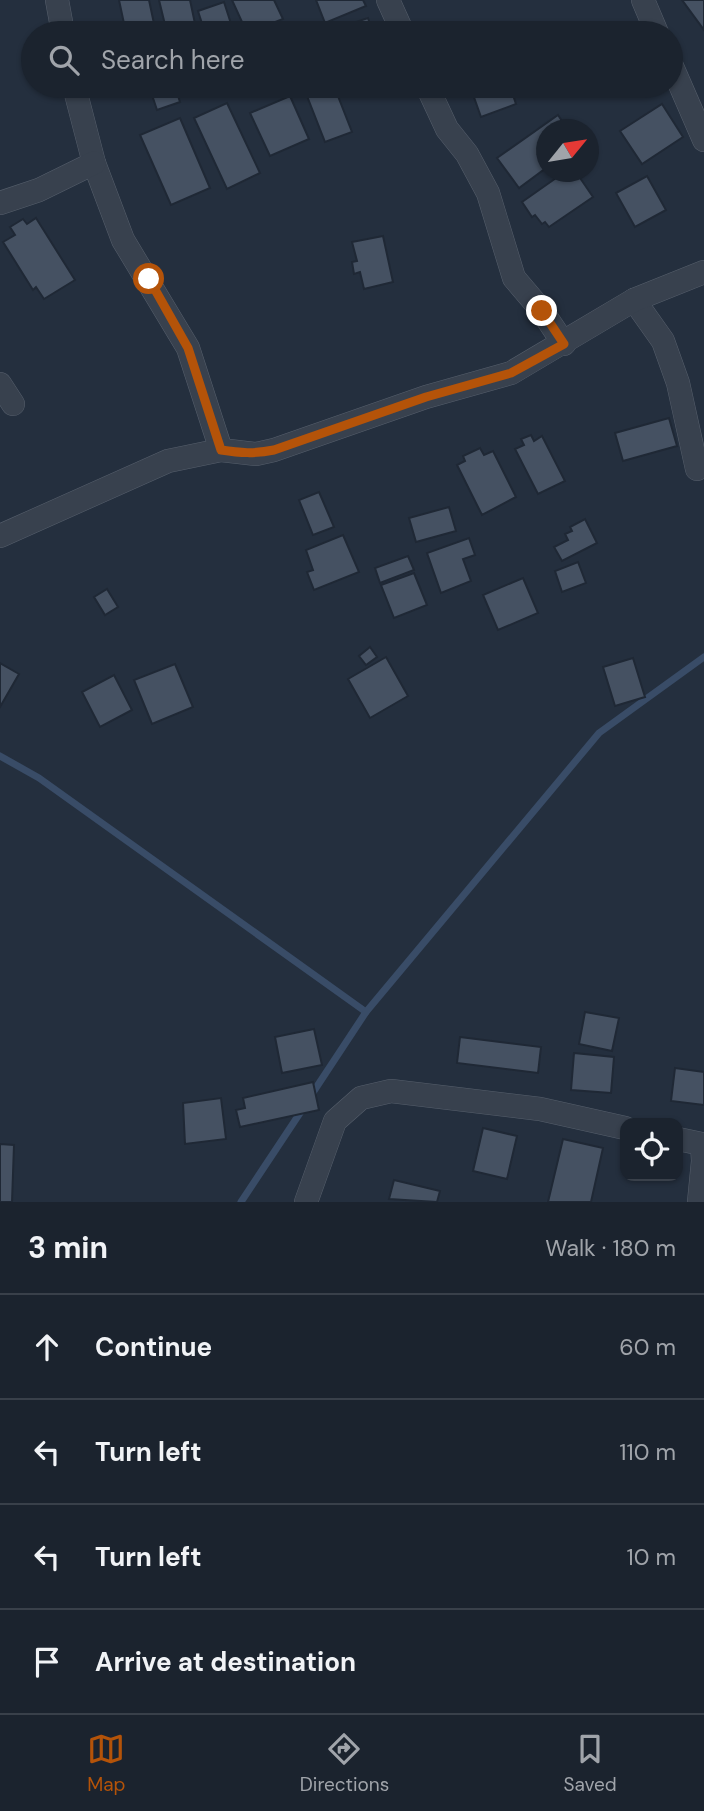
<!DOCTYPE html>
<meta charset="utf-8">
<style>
:root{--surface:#1b232e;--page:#242b36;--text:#f1f3f6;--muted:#a0a4aa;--line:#39404a;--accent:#b45309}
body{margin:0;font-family:"DM Sans",sans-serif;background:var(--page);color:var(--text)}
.controls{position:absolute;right:21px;bottom:21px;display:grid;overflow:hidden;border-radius:14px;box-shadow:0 2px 5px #0004}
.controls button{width:63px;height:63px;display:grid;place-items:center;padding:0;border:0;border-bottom:2px solid var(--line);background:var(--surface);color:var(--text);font:35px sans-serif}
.compass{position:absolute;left:536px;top:119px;width:63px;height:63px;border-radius:50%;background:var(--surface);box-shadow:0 2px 5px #0004;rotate:60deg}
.stop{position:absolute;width:21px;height:21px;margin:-16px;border:5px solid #b45309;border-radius:50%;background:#fff}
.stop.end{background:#b45309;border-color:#fff;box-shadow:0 2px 7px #0008}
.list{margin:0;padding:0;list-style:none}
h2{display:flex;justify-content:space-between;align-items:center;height:91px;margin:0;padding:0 28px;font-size:30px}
h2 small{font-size:23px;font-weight:400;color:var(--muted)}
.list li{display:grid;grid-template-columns:46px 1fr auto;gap:21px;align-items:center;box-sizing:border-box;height:105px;padding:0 28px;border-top:2px solid var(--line)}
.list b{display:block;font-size:26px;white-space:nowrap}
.list em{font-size:23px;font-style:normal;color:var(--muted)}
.icon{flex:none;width:38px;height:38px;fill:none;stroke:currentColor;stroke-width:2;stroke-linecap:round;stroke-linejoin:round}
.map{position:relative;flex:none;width:704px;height:1202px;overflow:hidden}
.search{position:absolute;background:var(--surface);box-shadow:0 2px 5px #0004;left:21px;right:21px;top:21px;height:77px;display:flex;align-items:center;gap:18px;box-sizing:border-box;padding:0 24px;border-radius:38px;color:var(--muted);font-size:26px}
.sheet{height:511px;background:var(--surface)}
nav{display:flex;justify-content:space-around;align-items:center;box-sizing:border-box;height:98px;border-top:2px solid var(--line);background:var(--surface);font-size:19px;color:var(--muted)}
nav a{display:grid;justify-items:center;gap:4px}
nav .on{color:var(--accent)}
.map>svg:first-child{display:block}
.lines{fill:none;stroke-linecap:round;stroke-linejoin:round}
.stream{stroke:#394c67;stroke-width:7}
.building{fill:#455162;stroke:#1f2835;stroke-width:2}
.minor-casing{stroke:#565f6c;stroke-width:24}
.minor{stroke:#38414e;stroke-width:23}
.route{stroke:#b45309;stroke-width:9}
</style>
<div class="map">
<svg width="704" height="1202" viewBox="0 0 704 1202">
<rect width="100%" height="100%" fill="#242f3e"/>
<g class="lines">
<g class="stream">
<polyline points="0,756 39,778 366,1012"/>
<polyline points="310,1097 366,1012 599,733 704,657"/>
<polyline points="241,1202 304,1107"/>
</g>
</g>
<g class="building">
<polygon points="119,0 149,0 156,33 126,33"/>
<polygon points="159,0 190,0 197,33 167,33"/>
<polygon points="232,0 274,0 283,19 247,33"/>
<polygon points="316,0 363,0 366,6 325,23"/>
<polygon points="682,0 704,0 704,30"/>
<polygon points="224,2 234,33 205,33 198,11"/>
<polygon points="368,18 373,33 308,33 337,23 338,28"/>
<polygon points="149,86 175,86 180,102 157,110"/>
<polygon points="334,86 352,132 325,142 307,96"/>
<polygon points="470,86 510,86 516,104 481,117"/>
<polygon points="290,96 309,139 270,156 250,113"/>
<polygon points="227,103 260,173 227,189 194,118"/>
<polygon points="662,104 683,137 642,164 620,131"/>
<polygon points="558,115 568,130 546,130 546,168 519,188 497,158"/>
<polygon points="180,118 210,188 171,205 140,135"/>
<polygon points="560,172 576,172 593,197 549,227 545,222 542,224 535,215 532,217 522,202 556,178 554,175"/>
<polygon points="647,176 666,210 635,227 616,193"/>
<polygon points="36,218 75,280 44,299 36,287 33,290 3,242 15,235 10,227 23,219 27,224"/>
<polygon points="383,236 393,282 364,289 360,272 354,274 352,262 357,261 352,242"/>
<polygon points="669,418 677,446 623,461 615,433"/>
<polygon points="531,435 534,441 542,436 565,481 538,494 515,449 524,445 521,439"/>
<polygon points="480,448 484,455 493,451 516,497 482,515 457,465 465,461 463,456"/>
<polygon points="319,492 334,527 313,535 299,500"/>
<polygon points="449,507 456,531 416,542 409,518"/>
<polygon points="585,519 597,543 562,561 554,547 568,540 565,534 572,531 570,527"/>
<polygon points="343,535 359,572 314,590 307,572 313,570 306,550"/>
<polygon points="469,538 475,555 463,559 471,581 441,593 427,553"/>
<polygon points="408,556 414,570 380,583 375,568"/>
<polygon points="578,562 586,583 562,592 555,571"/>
<polygon points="414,573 427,605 394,618 381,585"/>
<polygon points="523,578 538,613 498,630 483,595"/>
<polygon points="107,589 118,607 105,615 94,597"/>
<polygon points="370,647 377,657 366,665 359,656"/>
<polygon points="386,657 408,696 370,718 348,679"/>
<polygon points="633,658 645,697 615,706 603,667"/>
<polygon points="0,663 19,674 0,707"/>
<polygon points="175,664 193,707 152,724 134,680"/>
<polygon points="114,675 132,710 100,727 82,692"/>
<polygon points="585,1012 619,1018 612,1051 579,1044"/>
<polygon points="314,1029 322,1065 282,1073 275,1037"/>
<polygon points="460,1037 541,1047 538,1073 457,1063"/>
<polygon points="574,1053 614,1057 611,1093 571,1090"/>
<polygon points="675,1068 704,1072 704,1105 671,1101"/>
<polygon points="313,1082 319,1110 240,1127 236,1110 245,1108 243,1098"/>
<polygon points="221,1098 226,1139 185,1144 183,1103"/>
<polygon points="483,1128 517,1136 507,1179 473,1171"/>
<polygon points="563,1139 603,1148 591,1202 548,1202"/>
<polygon points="0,1144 14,1145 12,1202 0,1202"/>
<polygon points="394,1180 440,1191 437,1202 389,1199"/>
</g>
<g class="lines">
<defs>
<g id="minor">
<polyline points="57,0 63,33"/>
<polyline points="388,0 403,33"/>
<polyline points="643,0 657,33"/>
<polyline points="671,64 704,140"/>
<polyline points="74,86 94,163 123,240 188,348 221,450"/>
<polyline points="427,86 447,129 467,154 488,193 514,278 542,311 564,344"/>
<polyline points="0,203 39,190 94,163"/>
<polyline points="634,300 663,341 678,383 697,469"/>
<polyline points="0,384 13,404"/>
<polyline points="0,536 168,461 221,450 256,454 274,450 426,397 511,373 634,300 704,272"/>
<polyline points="678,1139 702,1144 703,1161 699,1202"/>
<polyline points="306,1202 335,1121 361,1098 391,1091 540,1109 625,1128"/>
</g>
</defs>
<use href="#minor" class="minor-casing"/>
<use href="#minor" class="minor"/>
</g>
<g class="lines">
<path class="route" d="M149,279L188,348L221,450C240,453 255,454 274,450L426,397L511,373L564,344L542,311"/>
</g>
</svg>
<div class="controls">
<button><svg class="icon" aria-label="locate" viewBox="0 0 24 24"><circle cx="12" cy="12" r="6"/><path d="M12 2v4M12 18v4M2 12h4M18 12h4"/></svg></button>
</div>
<svg class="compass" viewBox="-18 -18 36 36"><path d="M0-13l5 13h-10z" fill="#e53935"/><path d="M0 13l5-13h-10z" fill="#a0a4aa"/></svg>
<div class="stop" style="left:149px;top:279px"></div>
<div class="stop end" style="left:542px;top:311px"></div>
<div class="search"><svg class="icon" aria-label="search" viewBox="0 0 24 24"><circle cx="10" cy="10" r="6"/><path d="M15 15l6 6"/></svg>Search here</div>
</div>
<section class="sheet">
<h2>3 min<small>Walk · 180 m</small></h2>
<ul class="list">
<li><svg class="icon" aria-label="ahead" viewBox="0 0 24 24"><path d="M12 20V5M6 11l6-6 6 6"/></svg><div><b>Continue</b></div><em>60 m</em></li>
<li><svg class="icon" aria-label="left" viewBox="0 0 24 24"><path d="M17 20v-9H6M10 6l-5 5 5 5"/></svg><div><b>Turn left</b></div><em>110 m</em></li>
<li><svg class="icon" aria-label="left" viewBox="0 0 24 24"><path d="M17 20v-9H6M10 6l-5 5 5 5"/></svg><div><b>Turn left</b></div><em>10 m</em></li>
<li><svg class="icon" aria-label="arrive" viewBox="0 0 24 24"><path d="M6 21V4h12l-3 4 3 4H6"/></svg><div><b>Arrive at destination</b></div></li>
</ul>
</section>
<nav>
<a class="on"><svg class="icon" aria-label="map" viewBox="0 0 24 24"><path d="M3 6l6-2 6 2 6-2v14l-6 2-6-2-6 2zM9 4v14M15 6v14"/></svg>Map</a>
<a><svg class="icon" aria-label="directions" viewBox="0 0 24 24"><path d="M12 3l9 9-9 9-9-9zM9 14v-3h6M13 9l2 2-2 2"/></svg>Directions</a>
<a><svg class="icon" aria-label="saved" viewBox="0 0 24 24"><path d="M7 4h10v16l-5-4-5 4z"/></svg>Saved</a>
</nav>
